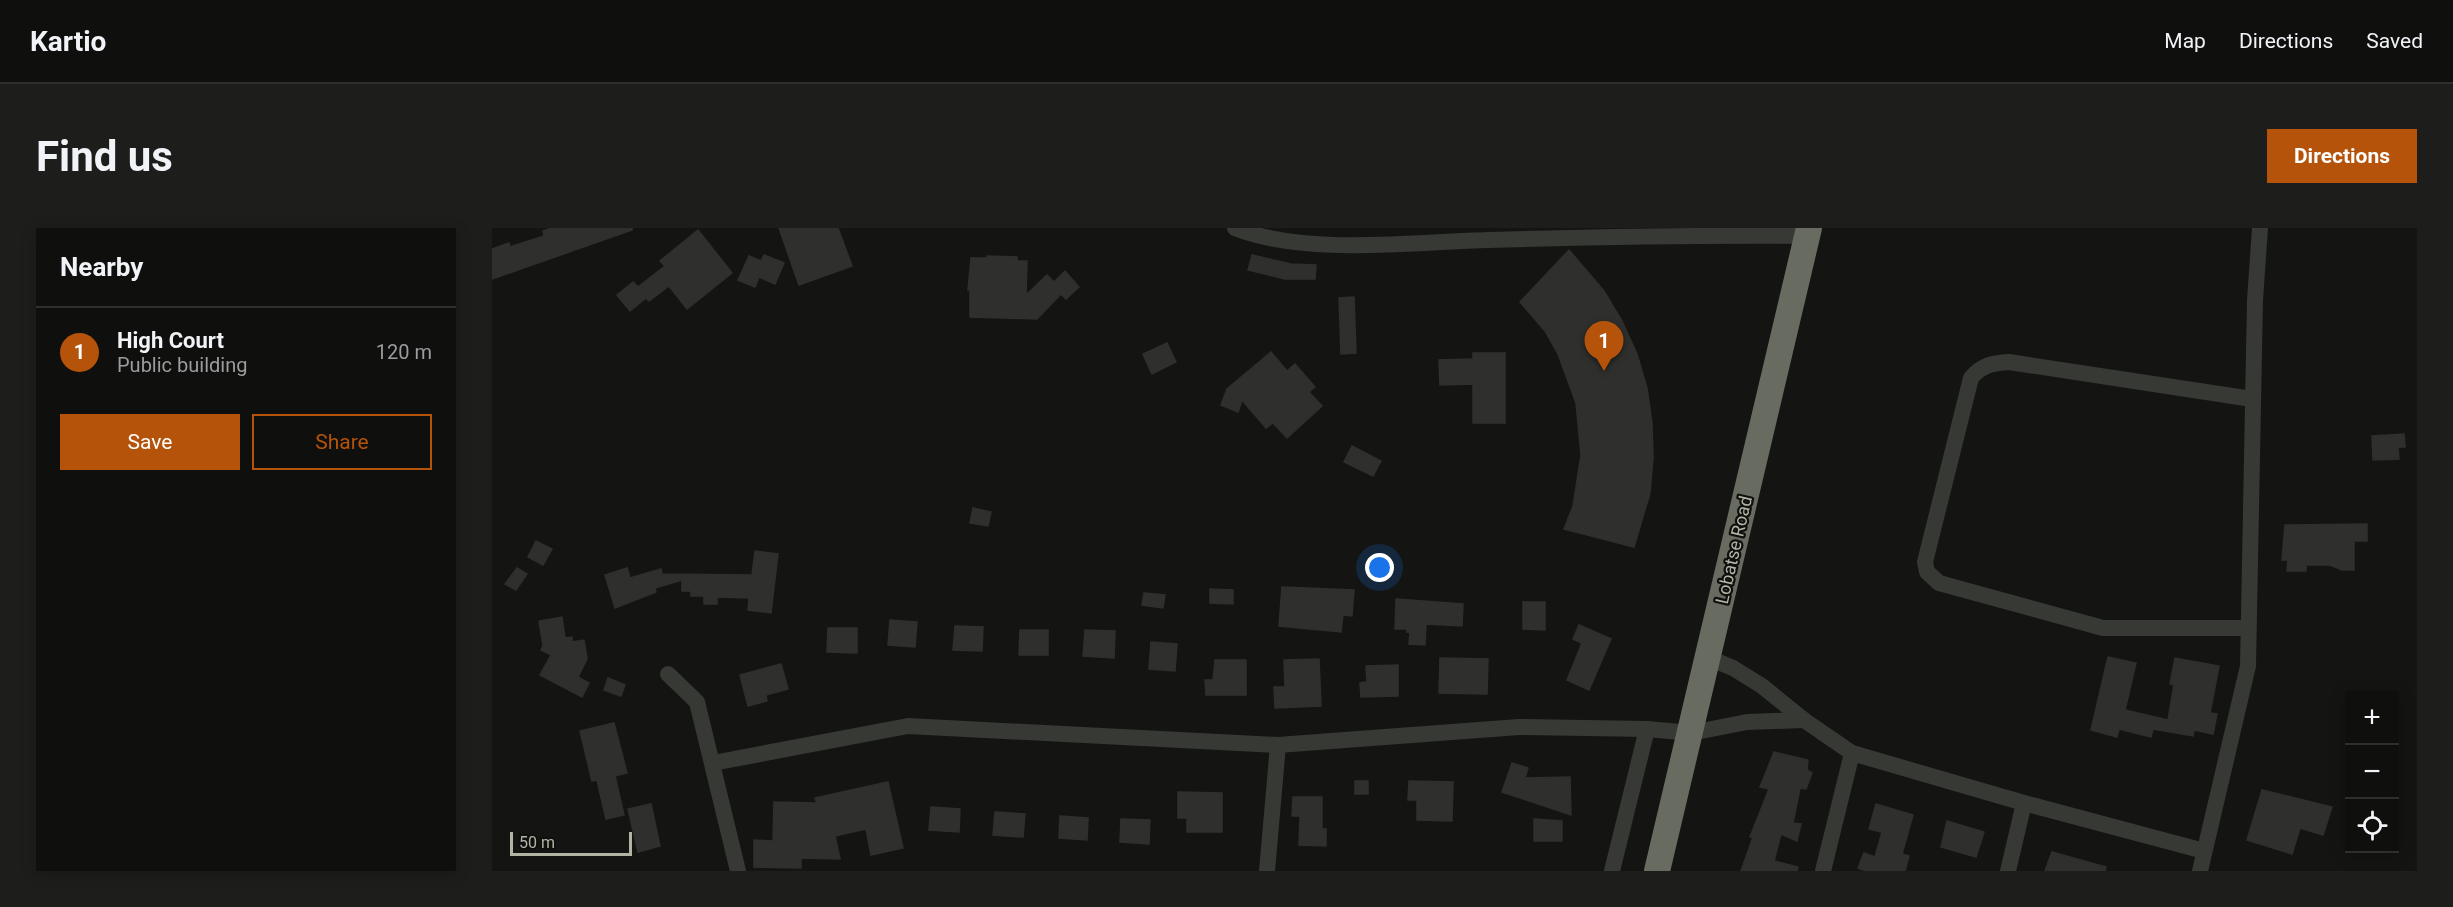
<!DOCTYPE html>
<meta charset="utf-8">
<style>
:root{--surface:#0f0f0e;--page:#1d1d1c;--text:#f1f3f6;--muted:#9b9c9e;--line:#2f2f2e;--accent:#b45309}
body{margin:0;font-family:Roboto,sans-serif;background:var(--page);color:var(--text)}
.controls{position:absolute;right:18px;bottom:18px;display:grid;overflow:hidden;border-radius:0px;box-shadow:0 3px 15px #0003}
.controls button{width:54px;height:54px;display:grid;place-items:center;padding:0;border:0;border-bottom:2px solid var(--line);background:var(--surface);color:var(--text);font:30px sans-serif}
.scale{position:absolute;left:18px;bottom:15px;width:122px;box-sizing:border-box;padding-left:6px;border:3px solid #b2b5a4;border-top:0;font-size:16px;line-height:21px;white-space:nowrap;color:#b2b5a4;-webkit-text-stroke:4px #0f0f0e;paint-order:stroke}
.you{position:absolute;left:888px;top:340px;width:21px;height:21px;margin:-15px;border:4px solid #fff;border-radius:50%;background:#1a73e8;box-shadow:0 0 0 9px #1a73e833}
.badge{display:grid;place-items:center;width:39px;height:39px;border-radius:50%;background:var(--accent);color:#fff;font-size:20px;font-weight:700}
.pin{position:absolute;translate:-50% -50px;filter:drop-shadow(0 2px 3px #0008)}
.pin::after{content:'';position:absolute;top:32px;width:21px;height:18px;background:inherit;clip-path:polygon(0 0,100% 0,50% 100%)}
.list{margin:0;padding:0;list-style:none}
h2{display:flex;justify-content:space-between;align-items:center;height:78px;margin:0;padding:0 24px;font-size:26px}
h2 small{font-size:20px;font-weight:400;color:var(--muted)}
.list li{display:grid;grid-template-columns:39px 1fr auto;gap:18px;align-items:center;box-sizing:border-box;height:90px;padding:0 24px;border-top:2px solid var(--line)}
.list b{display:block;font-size:22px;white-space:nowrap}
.list p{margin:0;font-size:20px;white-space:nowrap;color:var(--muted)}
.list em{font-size:20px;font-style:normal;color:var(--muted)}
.actions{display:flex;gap:12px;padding:18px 24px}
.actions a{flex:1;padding:14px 0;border:2px solid var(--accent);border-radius:0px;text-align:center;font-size:21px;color:var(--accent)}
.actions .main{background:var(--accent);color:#fff}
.icon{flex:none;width:33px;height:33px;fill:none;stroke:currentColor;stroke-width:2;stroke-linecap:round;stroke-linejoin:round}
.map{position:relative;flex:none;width:1925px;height:643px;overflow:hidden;border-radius:0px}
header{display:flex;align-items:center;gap:36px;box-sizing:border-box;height:84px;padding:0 30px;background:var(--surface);border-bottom:2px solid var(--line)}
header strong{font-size:28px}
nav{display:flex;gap:33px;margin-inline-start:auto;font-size:21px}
.intro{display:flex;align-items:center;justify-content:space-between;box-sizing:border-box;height:144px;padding:0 36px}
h1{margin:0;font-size:42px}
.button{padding:15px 27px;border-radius:0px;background:var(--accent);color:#fff;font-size:21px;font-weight:700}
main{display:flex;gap:36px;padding:0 36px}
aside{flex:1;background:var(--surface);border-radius:0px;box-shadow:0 3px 15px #0003}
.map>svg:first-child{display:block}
.building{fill:#2f302e;stroke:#2f302d;stroke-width:1.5}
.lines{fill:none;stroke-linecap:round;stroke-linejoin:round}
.minor{stroke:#373934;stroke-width:16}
.highway{stroke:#686b60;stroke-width:26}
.labels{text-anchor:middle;stroke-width:4.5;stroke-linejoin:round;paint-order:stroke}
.street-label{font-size:18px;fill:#b2b5a4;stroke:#0f0f0e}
</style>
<header>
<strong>Kartio</strong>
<nav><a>Map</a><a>Directions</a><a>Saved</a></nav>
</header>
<div class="intro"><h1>Find us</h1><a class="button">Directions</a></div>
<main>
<aside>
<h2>Nearby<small></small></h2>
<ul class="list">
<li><span class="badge">1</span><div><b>High Court</b><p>Public building</p></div><em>120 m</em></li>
</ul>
<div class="actions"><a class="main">Save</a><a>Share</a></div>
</aside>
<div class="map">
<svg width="1925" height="643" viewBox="0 0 1925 643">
<rect width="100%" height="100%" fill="#141413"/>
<g class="building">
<polygon points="59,0 140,0 140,2 0,51 0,21 17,15 18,19 52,8 51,3"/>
<polygon points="287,0 346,0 360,38 307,57"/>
<polygon points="206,2 240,45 195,81 177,58 157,73 154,70 138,83 125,67 141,54 146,59 173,38 168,33"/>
<polygon points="1077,22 1112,63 1130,93 1145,126 1155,160 1160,195 1161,230 1158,265 1142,319 1072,301 1081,278 1089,227 1084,175 1066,126 1053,103 1028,74"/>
<polygon points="272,27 292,35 283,56 267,49 263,59 246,52 257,28 269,33"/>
<polygon points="760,27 799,36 824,37 823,51 793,51 756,42"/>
<polygon points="495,28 525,29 525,33 535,33 534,67 555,47 562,54 573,43 587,59 574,71 569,66 545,91 478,89 478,62 476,62 479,30 495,30"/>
<polygon points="862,69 864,125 849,126 847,70"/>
<polygon points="675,115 684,134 660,146 651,126"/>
<polygon points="779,124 795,143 803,136 823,159 817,164 830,178 795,210 781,195 774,200 750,172 746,184 729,177 735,161"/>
<polygon points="981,125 1013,125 1013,195 981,195 981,156 948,157 947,132 981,131"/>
<polygon points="1912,206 1913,219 1906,219 1907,231 1881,232 1880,208"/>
<polygon points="860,218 889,233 881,248 852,234"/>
<polygon points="481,280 499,284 496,298 478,295"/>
<polygon points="1875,296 1875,313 1862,313 1862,342 1850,342 1838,337 1814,337 1814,343 1795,343 1796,332 1790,332 1793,297"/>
<polygon points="44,313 60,321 51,337 36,329"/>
<polygon points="263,323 286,326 279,385 256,382 257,370 225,369 225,376 212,376 212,368 199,368 199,363 190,363 190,352 163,360 164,364 123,380 113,347 135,340 138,350 169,341 170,346 260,347"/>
<polygon points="25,340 35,346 24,362 13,356"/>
<polygon points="790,359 862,362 860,388 851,387 849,404 787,398"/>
<polygon points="718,361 741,362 741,376 718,375"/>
<polygon points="652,365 673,367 671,380 650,377"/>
<polygon points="904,371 971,376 970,398 934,396 933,417 917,416 918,405 915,404 915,401 903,401"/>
<polygon points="1031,374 1053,374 1053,402 1031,401"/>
<polygon points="70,389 73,410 80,409 80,414 92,412 95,431 86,449 97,455 90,469 48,447 59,427 49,422 51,418 47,393"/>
<polygon points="398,392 425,394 423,419 396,417"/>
<polygon points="1087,397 1119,411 1097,462 1075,452 1090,415 1081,411"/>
<polygon points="463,398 491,399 490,423 461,422"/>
<polygon points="336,400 365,400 365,425 335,424"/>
<polygon points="528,402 556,402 556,427 527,427"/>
<polygon points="593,402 623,403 622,430 591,428"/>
<polygon points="659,414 685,416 683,443 657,441"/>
<polygon points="1616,429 1644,435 1633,482 1676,492 1682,457 1678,456 1683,430 1727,438 1718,485 1725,486 1721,506 1702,502 1701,508 1661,501 1659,509 1627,501 1625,509 1599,502"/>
<polygon points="948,430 996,431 995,466 947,465"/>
<polygon points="827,431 829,478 783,480 782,459 793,459 792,432"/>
<polygon points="723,432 754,432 754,467 714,467 713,452 721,452"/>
<polygon points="289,436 296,461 274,467 275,473 256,478 248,447"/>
<polygon points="906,437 906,468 869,469 868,455 875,454 874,438"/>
<polygon points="116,450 133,457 129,468 112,462"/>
<polygon points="122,495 135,545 123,548 132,587 114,591 105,552 100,553 88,503"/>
<polygon points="1282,524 1316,532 1315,542 1320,545 1314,561 1308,560 1301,595 1309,596 1305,613 1289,606 1282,633 1306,639 1305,643 1249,643 1261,609 1258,609 1277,561 1268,559"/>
<polygon points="1020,535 1036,540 1033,550 1078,549 1079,587 1010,564"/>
<rect x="863" y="553" width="13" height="13"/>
<polygon points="917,553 961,554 960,593 925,592 925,572 916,572"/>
<polygon points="396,554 411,620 379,627 374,601 343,608 348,631 309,630 309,640 262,639 262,612 281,613 282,574 325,575 323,570"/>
<polygon points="1770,562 1840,579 1831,607 1808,600 1800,626 1755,612"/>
<polygon points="686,564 730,565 730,604 695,604 695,590 686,590"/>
<polygon points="801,569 830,569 830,601 834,601 834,618 807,617 808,588 800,588"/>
<polygon points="159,576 168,618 146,624 136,581"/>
<polygon points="1384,576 1421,587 1410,626 1417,628 1413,643 1374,643 1366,640 1372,625 1383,629 1390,604 1377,601"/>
<polygon points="439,579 468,581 467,604 437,602"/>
<polygon points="503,584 533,586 531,609 501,607"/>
<polygon points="568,588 596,590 595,612 567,610"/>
<polygon points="629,591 658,592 657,616 628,614"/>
<polygon points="1042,591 1070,593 1070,613 1042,613"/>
<polygon points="1455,593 1492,604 1484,629 1449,619"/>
<polygon points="1560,624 1614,639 1613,643 1553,643"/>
</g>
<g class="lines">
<g class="minor">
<path d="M743,0C814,28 920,14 996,12C1102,9 1208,7 1315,8"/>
<path d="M1756,400H1611L1447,355L1435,344L1433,334L1479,150C1490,137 1500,135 1517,134L1760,171"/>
<polyline points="1217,430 1241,440 1270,458 1312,492 1360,525 1532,575 1712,623"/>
<polyline points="176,446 205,474 246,643"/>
<polyline points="221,535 416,498 786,517 1027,499 1155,501 1199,505 1255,494 1312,492"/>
<polyline points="775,643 786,517"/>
<polyline points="1120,643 1155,501"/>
<polyline points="1331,643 1360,525"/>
<polyline points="1516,643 1532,575"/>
<polyline points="1708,643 1756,438 1763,72 1768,0"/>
</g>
<polyline class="highway" points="1165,643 1317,0"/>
</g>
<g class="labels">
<g class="street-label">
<text transform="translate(1242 322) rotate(-77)" y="6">Lobatse Road</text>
</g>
</g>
</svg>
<div class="controls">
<button>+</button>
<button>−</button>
<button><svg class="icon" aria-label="locate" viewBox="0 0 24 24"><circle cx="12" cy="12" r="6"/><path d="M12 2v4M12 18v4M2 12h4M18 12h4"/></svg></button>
</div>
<div class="scale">50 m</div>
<div class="you"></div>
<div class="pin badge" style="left:1112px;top:143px">1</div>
</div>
</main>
